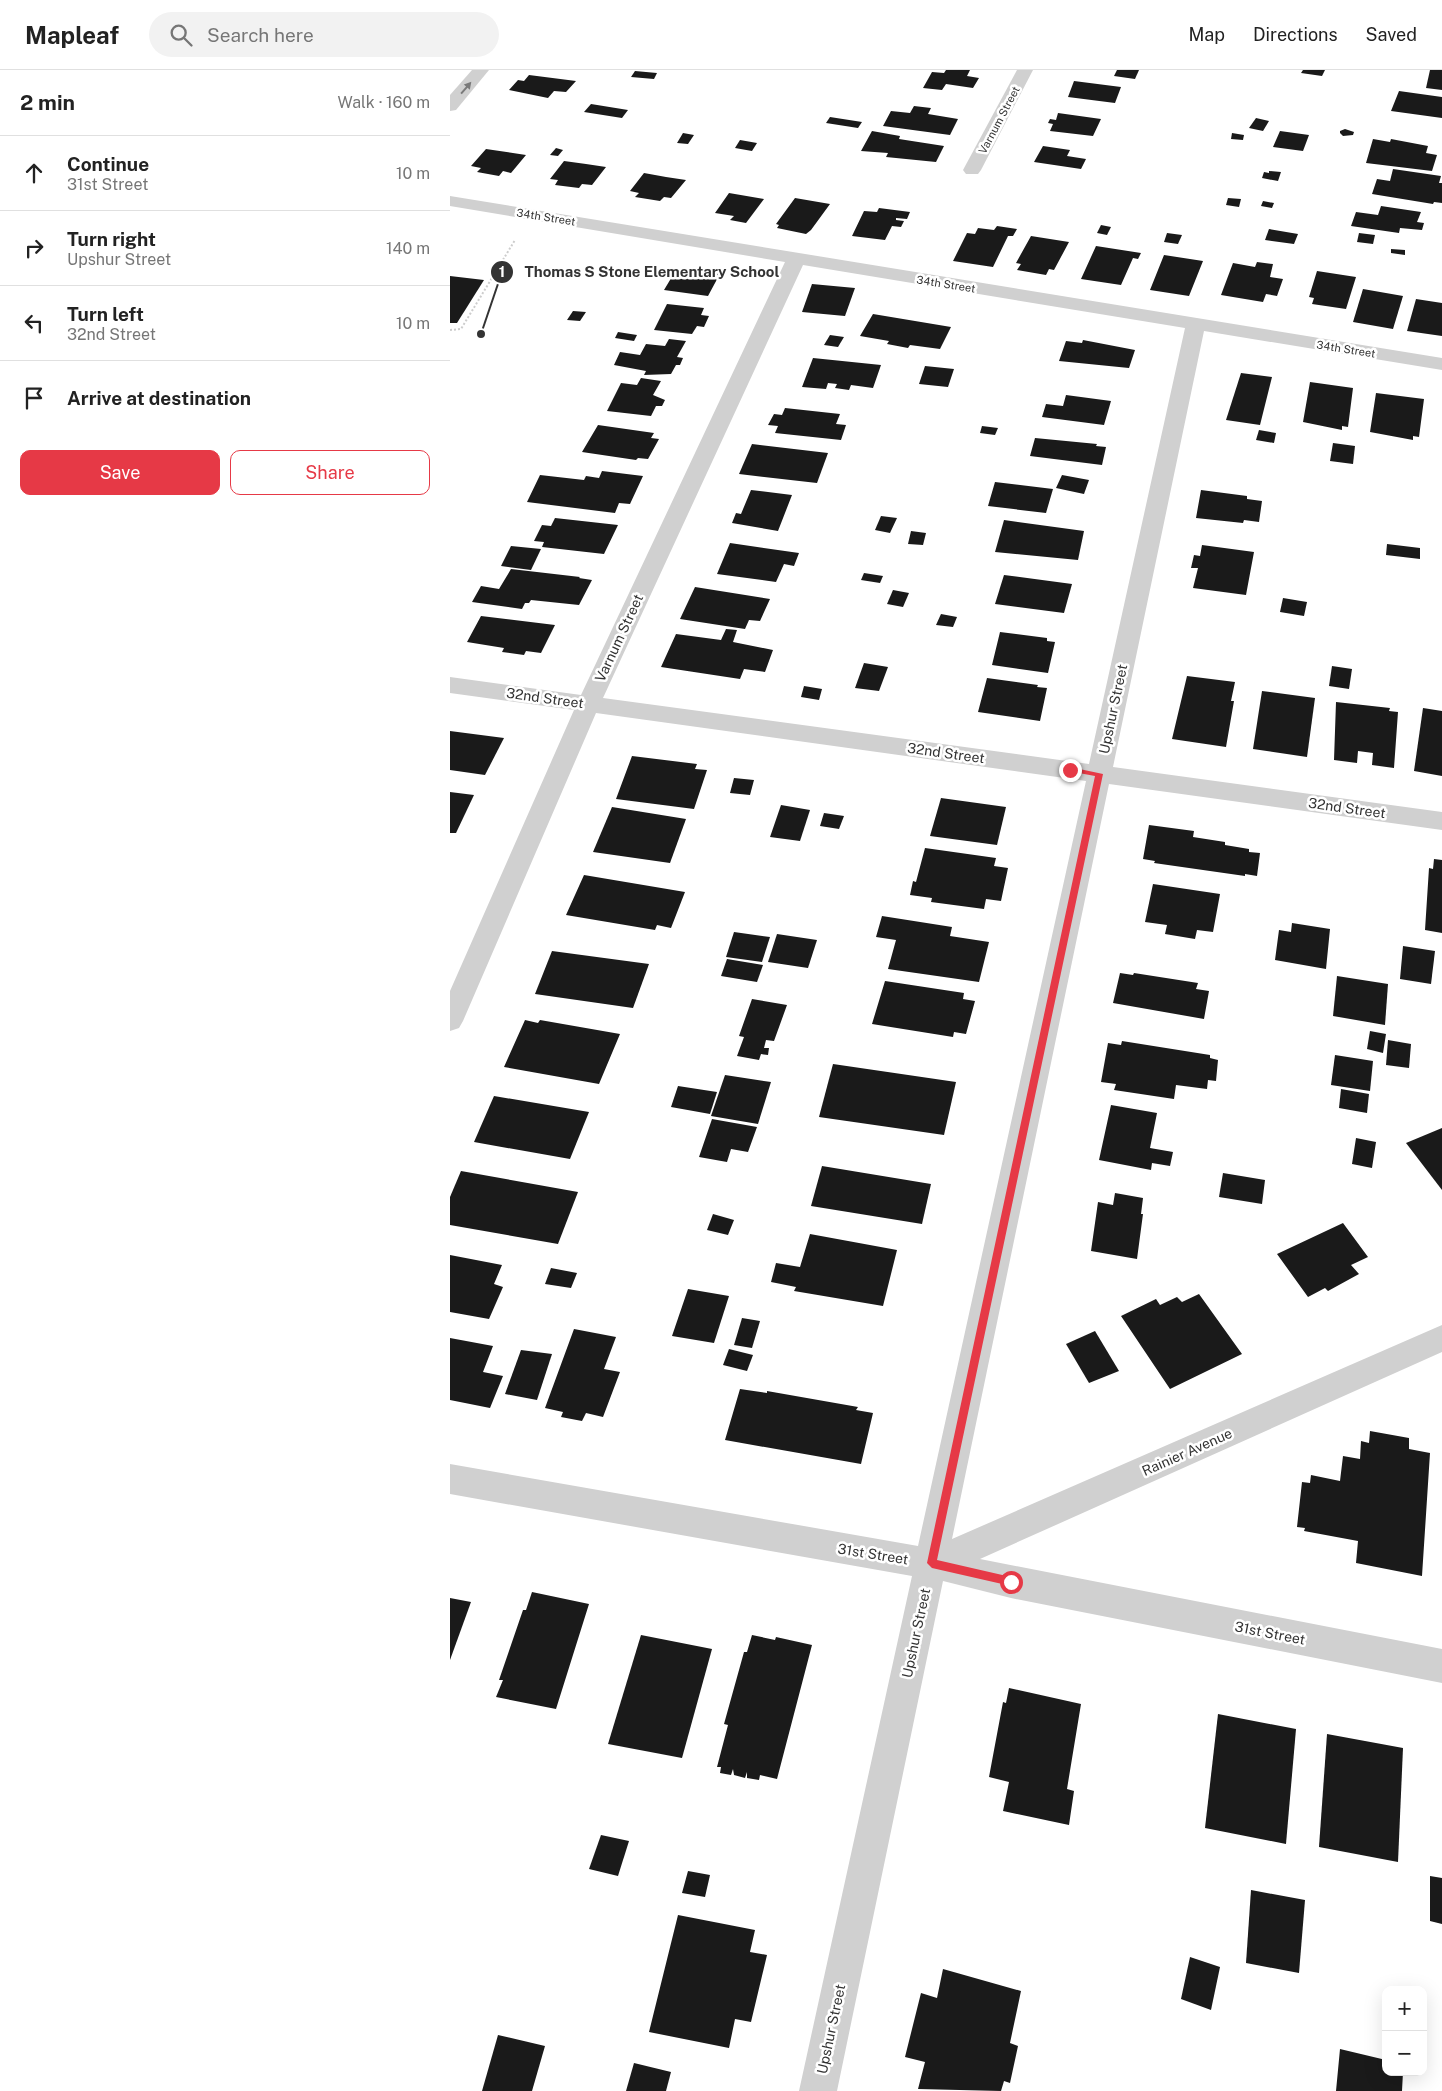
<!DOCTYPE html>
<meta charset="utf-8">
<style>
:root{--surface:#fff;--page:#f2f2f2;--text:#222;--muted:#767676;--line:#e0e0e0;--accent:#e63946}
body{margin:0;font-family:"Public Sans",sans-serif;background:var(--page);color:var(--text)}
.controls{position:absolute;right:15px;bottom:15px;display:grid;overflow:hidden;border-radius:10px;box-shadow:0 5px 20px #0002}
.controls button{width:45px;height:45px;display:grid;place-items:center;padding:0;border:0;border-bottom:1px solid var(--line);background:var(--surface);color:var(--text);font:25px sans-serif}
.stop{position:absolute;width:15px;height:15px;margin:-11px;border:4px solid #e63946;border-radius:50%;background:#fff}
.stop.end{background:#e63946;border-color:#fff;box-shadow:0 1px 5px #0008}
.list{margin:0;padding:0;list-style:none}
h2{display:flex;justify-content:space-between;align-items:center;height:65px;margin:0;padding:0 20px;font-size:21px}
h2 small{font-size:16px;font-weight:400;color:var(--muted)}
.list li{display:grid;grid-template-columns:32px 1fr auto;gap:15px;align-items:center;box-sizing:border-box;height:75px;padding:0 20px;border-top:1px solid var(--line)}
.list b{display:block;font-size:19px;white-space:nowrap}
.list p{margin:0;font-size:16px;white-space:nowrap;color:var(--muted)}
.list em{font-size:16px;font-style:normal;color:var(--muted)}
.actions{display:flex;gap:10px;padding:15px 20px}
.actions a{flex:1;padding:11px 0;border:1px solid var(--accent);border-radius:10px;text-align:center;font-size:18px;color:var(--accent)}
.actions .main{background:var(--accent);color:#fff}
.icon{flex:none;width:28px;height:28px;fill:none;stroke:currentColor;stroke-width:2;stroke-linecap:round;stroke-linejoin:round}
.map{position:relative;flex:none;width:992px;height:2021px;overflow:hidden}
header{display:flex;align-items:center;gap:30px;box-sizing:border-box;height:70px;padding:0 25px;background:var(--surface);border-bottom:1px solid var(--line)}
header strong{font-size:24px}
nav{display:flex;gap:28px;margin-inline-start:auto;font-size:18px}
.search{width:350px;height:45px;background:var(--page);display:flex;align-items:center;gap:12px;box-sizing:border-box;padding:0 18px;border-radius:28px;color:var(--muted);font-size:19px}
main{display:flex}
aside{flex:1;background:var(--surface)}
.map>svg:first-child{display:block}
.building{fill:#1a1a1a}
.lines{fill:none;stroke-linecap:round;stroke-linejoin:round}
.path{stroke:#cdcdcd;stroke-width:2;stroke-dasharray:2 2;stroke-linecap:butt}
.minor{fill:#d0d0d0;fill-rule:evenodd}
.oneway{fill:#7a7a7a}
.route{fill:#e63946}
.labels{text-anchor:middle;stroke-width:5;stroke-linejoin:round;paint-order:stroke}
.far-street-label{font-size:11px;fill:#333;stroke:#fff}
.street-label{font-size:14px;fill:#333;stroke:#fff}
.leader{fill:none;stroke:#333;stroke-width:2}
.callout-dot{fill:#333;stroke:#fff;stroke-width:2}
.mark-label{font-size:15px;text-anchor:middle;font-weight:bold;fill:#fff}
.callout-label{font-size:15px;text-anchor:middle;font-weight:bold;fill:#333;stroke:#fff;stroke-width:5;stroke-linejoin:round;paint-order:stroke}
</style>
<header>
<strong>Mapleaf</strong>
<div class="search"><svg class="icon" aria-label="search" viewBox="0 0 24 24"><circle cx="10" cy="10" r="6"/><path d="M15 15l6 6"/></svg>Search here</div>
<nav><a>Map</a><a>Directions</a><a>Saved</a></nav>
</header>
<main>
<aside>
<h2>2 min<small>Walk · 160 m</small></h2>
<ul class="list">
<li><svg class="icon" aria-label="ahead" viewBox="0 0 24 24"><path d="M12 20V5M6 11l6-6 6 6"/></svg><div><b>Continue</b><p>31st Street</p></div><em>10 m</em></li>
<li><svg class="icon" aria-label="right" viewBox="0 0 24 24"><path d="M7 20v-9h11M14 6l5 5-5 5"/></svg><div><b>Turn right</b><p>Upshur Street</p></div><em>140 m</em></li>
<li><svg class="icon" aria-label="left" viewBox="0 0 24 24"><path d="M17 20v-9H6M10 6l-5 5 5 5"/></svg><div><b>Turn left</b><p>32nd Street</p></div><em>10 m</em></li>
<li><svg class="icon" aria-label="arrive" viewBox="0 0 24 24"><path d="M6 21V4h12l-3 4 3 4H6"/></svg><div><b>Arrive at destination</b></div></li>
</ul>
<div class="actions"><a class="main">Save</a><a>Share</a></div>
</aside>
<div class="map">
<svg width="992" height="2021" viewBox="0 0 992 2021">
<rect width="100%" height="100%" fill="#fff"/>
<g class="building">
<polygon points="496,0 520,0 517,6 529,8 523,18 496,14 492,20 473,18 482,2 494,3"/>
<polygon points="667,0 689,0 685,9 664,6"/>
<polygon points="853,0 875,0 872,6 851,3"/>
<polygon points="980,0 992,0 992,20 976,18"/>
<polygon points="185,1 207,3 204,9 181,7"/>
<polygon points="79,5 126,11 116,22 104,21 98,28 59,20 68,10 74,11"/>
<polygon points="624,11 671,17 665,33 618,27"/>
<polygon points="949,21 992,27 992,48 941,41"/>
<polygon points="141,34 178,40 172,48 134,42"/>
<polygon points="464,36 481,38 478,44 508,49 500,65 433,56 441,41 460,43"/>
<polygon points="608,43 651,49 643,66 600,61 603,54 598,53 600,49 606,50"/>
<polygon points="380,47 412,52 408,58 376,53"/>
<polygon points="806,48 819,51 813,61 799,58"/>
<polygon points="895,59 904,62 903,65 893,66 890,63 890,61"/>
<polygon points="422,61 450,66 449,69 494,76 486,92 436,87 438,83 411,81"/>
<polygon points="830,61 859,65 853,81 823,77"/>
<polygon points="233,63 244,65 238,74 227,73"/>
<polygon points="782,63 794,65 793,70 781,69"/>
<polygon points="923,69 940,72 941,69 978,76 976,83 987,85 982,101 916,93"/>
<polygon points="290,70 307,73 302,81 285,78"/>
<polygon points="593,76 620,80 617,86 636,89 631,99 584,92"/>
<polygon points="106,78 113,80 108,86 100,85"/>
<polygon points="36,79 76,85 61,103 53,101 49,106 27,102 31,98 21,96"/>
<polygon points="114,91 136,94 156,97 142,115 132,114 129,118 105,115 108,110 100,109"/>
<polygon points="943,99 991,106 989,113 992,113 992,133 984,132 983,134 922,124 927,109 940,111"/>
<polygon points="819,101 831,102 828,111 812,108 814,102 819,103"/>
<polygon points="194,103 216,107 236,110 221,128 214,127 210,131 185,127 189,123 180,121"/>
<polygon points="279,123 314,129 296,153 280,150 284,146 265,143"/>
<polygon points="345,128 380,134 361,160 356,164 327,158 329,155 326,154"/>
<polygon points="778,128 791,129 789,137 776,135"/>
<polygon points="813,131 824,133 822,138 811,136"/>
<polygon points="931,136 971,142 967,152 974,153 972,160 950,158 949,163 901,156 906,142 928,145"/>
<polygon points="429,138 460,142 457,149 446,148 446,150 454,151 451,157 442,156 435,170 402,166 414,141 427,142"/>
<polygon points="651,155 661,157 657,165 647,163"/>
<polygon points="547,156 567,159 563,166 558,166 543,197 503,191 517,163 525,164 528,158 544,160"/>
<polygon points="819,159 848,164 844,174 815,170"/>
<polygon points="717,163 732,165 728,174 714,172"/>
<polygon points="909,163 925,165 923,174 907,172"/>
<polygon points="581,166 619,172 604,200 599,199 596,205 567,200 571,194 566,193"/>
<polygon points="646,176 691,183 688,189 683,188 671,215 631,209"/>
<polygon points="941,179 955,180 955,185 941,183"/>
<polygon points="714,185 753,191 739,226 700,220"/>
<polygon points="807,192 823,194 820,207 833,209 827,226 816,224 813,232 771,225 783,193 805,197"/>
<polygon points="255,198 272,200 258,226 214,220 226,200 252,203"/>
<polygon points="867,201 906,207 896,239 862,234 864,228 859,227"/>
<polygon points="0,206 34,210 7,253 0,253"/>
<polygon points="362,214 405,218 395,246 352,242"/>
<polygon points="913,219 953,226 943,259 903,252"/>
<polygon points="966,229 992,233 992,266 957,261"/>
<polygon points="217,234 254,238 251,245 259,246 254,257 247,256 242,264 204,260"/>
<polygon points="123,241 136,242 130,251 117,250"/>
<polygon points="423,244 501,257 490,279 460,275 458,278 437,274 439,271 410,266"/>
<polygon points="168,262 187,265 184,271 165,268"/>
<polygon points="380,265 394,267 388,277 374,275"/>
<polygon points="219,269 236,271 227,287 233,288 230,295 226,295 221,304 194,305 196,301 164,295 170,282 190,285 196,274 215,276"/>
<polygon points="633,270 685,280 679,298 609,291 616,271 632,273"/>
<polygon points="363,288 431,295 423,318 401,315 399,320 385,318 387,314 378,313 376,319 352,317"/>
<polygon points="475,296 504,299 498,317 469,314"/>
<polygon points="791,303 822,307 810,355 776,350"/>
<polygon points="191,308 211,311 203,325 215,330 212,336 206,336 201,346 157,341 171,313 187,315"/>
<polygon points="860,312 903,318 898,357 892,356 892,360 853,352"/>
<polygon points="926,323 974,329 969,367 963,366 963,370 920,362"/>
<polygon points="616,325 661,331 654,355 592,347 596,334 613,336"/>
<polygon points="335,338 390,344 386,354 396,355 391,370 325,363 328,356 318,355 324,344 332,345"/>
<polygon points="148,355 204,363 201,368 209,369 198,389 188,388 186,390 132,382"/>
<polygon points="532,356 548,358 545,365 530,363"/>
<polygon points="809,360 826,363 824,373 806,370"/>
<polygon points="585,368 647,374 646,376 656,377 652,395 580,386"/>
<polygon points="883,373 905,376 903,394 880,391"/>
<polygon points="302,374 378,383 367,413 289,404"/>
<polygon points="152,401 193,406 180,434 169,433 165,443 77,432 90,405 134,410 136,406 149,408"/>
<polygon points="612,405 639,410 634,424 606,418"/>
<polygon points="545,412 603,419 596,443 538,436"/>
<polygon points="301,420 342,425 328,461 282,453 286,443 291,444"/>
<polygon points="751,420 797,426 797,429 812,431 809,452 794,450 793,453 746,448"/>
<polygon points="431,446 447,448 440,463 425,460"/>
<polygon points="105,448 168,455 154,484 92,477 94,472 84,471 92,455 101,456"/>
<polygon points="554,450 634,461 628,490 545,482"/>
<polygon points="461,461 476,463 473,475 458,474"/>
<polygon points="280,473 349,483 344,496 334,494 326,512 267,504"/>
<polygon points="937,474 970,478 970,489 936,485"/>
<polygon points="752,475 804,482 796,525 743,518 748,498 741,498 744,485 750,486"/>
<polygon points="61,476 91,479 81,500 51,496"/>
<polygon points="61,499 130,507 129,508 142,510 129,535 81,530 79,533 75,533 72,539 22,532 31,516 49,519"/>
<polygon points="414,503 433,506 430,513 411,510"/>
<polygon points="554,505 622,514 614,543 545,534"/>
<polygon points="245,517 320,529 310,551 299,550 295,559 230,549"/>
<polygon points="443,520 459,523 453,537 437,534"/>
<polygon points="833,528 857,532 854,546 830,542"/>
<polygon points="491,544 507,547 503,557 486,555"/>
<polygon points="31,546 105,555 91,583 76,581 74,585 52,582 54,578 17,572"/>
<polygon points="276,559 287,560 283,572 323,580 315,602 294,599 290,609 211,597 226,564 271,570"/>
<polygon points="550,562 597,568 597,571 605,572 598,603 542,595"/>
<polygon points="414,593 438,597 429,621 405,618"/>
<polygon points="882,596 902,599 899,619 879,616"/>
<polygon points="737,606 785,612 781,631 784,631 776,677 722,669"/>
<polygon points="537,608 588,615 587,617 597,618 590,651 528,642"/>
<polygon points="354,616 372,619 369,630 351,627"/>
<polygon points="812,621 865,628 857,687 803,679"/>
<polygon points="886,632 940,638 939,641 948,642 944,698 922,695 923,683 908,681 907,693 884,690"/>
<polygon points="973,638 992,641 992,706 964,701"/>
<polygon points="0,661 54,668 35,705 0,700"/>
<polygon points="182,686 247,694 245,699 257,700 244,739 166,729"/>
<polygon points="284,708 304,710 300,725 280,723"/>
<polygon points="0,722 24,725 6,763 0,763"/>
<polygon points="491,728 556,737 547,775 480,766"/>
<polygon points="331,735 360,740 350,771 320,767"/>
<polygon points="162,737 236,749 220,793 143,782"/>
<polygon points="374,743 394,746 389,759 370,756"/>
<polygon points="699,755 744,761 743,767 775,772 775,775 799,779 799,782 810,783 807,806 795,804 795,806 704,793 705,791 693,789"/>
<polygon points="475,778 546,788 544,796 558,798 551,831 536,829 534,839 481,832 482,828 460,825 463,811 466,812"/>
<polygon points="984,789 992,790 992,863 975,860 979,798 983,799"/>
<polygon points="134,805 235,822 221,858 207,855 205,860 116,845"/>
<polygon points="703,814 770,824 763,862 747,860 745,869 715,864 717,855 695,852"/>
<polygon points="432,846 502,857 500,866 539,872 529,912 438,899 446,870 426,867"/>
<polygon points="842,853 880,859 876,899 825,890 829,860 841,862"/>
<polygon points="284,862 320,867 312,892 276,887"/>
<polygon points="327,864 367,870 358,898 318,892"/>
<polygon points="953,876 985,881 981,914 950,909"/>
<polygon points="102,881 199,894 183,938 85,924"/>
<polygon points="277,889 313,895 307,912 271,906"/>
<polygon points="670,903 683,905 684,903 748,913 746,919 759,921 754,949 663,933"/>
<polygon points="887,906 938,914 935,955 883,946"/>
<polygon points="435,911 514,923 513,929 525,931 516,964 504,962 503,967 422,954"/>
<polygon points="302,929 337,935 324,971 316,970 314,978 319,978 318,985 311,984 309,990 287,986 294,967 289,966"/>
<polygon points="75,950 88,953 90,950 170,964 149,1014 54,997"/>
<polygon points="920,961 936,964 933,983 917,979"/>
<polygon points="938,970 961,974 959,998 936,995"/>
<polygon points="672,971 760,985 760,988 768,990 766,1011 758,1010 757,1019 726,1015 724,1029 664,1020 666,1014 651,1012 658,973 671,975"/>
<polygon points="885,985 923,991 920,1021 881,1015"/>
<polygon points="383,994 506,1012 494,1065 369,1047"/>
<polygon points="275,1005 321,1012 308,1054 261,1046"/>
<polygon points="228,1016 267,1022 260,1044 221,1037"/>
<polygon points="891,1019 919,1024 917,1043 889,1038"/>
<polygon points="44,1026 139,1042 120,1089 24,1072"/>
<polygon points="661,1035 707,1043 700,1078 723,1082 720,1096 702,1093 701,1100 649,1090"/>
<polygon points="262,1049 307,1057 298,1082 281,1079 277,1092 249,1087"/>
<polygon points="992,1058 992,1120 956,1073"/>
<polygon points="906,1068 926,1072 922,1098 902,1094"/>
<polygon points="372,1096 481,1114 472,1154 361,1136"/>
<polygon points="11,1101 128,1122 108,1174 0,1155 0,1127"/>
<polygon points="773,1103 815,1110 812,1134 769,1127"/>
<polygon points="665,1123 693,1128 691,1144 693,1144 687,1189 641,1181 648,1132 663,1135"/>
<polygon points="263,1144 284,1150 278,1165 257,1160"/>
<polygon points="893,1153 918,1187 901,1195 909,1204 878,1221 875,1218 858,1227 827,1184"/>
<polygon points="360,1164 447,1180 433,1236 344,1221 346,1217 321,1212 326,1193 350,1197"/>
<polygon points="0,1185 52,1195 44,1214 53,1217 39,1249 0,1242"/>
<polygon points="101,1198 127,1203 121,1218 95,1214"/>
<polygon points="238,1219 279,1226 264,1273 222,1266"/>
<polygon points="749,1224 792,1284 720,1319 671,1246 706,1229 710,1235 727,1227 732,1232"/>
<polygon points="292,1248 310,1251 302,1278 284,1275"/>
<polygon points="124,1259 166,1267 154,1299 170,1302 153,1347 136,1343 132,1351 111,1347 113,1342 95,1338"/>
<polygon points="645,1261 669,1301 639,1313 616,1274"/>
<polygon points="0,1268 43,1276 33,1302 53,1306 40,1338 0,1330"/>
<polygon points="279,1279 303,1285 297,1301 273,1295"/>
<polygon points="71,1280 102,1284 87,1330 55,1324"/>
<polygon points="290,1319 317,1323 317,1321 408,1337 406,1340 423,1343 411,1394 275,1370"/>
<polygon points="920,1361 959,1368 959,1379 980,1383 972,1506 906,1493 908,1471 854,1461 855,1458 847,1457 852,1412 860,1413 861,1405 890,1411 893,1386 910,1389 911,1371 919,1373"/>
<polygon points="82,1522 139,1534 106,1639 46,1627 53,1610 49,1610 73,1540 76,1540"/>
<polygon points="0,1528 21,1532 0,1590"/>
<polygon points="191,1565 262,1579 232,1688 158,1674"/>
<polygon points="302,1565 325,1570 326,1567 362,1575 327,1709 310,1705 309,1710 297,1708 297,1702 295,1708 284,1705 283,1699 281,1705 270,1703 271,1697 267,1697 278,1655 274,1654 294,1582 297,1582"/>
<polygon points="559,1618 631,1634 617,1719 624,1721 619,1755 553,1741 559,1712 539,1707 553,1632 556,1633"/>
<polygon points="768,1644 846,1659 836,1774 755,1758"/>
<polygon points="877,1664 953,1678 948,1792 869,1777"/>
<polygon points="151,1765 179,1771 168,1806 139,1799"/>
<polygon points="238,1801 260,1805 255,1827 232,1823"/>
<polygon points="980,1806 992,1808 992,1854 980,1851"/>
<polygon points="801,1820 855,1830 849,1903 796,1893"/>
<polygon points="228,1845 305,1860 300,1882 317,1885 301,1952 285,1949 279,1978 199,1962"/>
<polygon points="740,1887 770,1897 761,1940 731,1929"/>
<polygon points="493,1899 571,1921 560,1973 568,1976 560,2013 554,2011 551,2021 468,2019 475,1992 455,1987 471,1923 487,1928"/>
<polygon points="48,1965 95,1976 82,2021 32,2021"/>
<polygon points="890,1979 936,1990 936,2002 953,2002 952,2021 886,2021"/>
<polygon points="184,1993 221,2002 216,2021 176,2021"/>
</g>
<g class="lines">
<polyline class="path" points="0,260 11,259 65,170"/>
<g class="minor">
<polygon points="22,0 39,0 6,40 0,41 0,25"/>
<polygon points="567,0 583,0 531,100 528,104 516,104 513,100"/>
<path d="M0,126L992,288V300L754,261L663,697L992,742V760L659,714L502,1469L992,1255V1282L530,1489L992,1579V1613L561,1528L493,1511L387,2021H349L462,1506L0,1424V1394L468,1476L636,711L146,643L13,951L9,958L0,961V921L124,640L0,623V607L131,625L335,192L0,136ZM353,195L735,258L639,694L153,628Z"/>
</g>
</g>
<defs><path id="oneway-solid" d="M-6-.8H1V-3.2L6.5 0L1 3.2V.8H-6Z" transform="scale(1.25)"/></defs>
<use class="oneway" href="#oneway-solid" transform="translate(16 18) rotate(-49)"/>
<polygon class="route" points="620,697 653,704 487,1490 561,1507 566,1512 561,1516 482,1498 477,1493 645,706 618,701 618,698"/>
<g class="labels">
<g class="far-street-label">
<text transform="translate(549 50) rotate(-62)" y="4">Varnum Street</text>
<text transform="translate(96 147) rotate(9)" y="4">34th Street</text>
<text transform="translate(496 214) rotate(9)" y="4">34th Street</text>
<text transform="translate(896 279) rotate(9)" y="4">34th Street</text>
</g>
<g class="street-label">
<text transform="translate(169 568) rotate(-65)" y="5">Varnum Street</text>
<text transform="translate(95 628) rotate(8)" y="5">32nd Street</text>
<text transform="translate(663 639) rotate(-78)" y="5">Upshur Street</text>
<text transform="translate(496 683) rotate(8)" y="5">32nd Street</text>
<text transform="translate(897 738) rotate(8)" y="5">32nd Street</text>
<text transform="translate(737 1382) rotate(-24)" y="5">Rainier Avenue</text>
<text transform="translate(423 1484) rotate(9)" y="5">31st Street</text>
<text transform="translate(466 1563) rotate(-78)" y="5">Upshur Street</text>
<text transform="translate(820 1563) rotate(11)" y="5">31st Street</text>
<text transform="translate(381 1959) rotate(-78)" y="5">Upshur Street</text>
</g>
</g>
<path class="leader" d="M31 264L52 202"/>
<g class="callout-dot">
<circle cx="31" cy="264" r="5"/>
<circle cx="52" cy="202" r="12"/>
</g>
<g class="mark-label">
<text x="52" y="207">1</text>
</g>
<g class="callout-label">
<text x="202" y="207">Thomas S Stone Elementary School</text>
</g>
</svg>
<div class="controls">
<button>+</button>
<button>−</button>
</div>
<div class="stop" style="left:561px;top:1512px"></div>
<div class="stop end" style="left:620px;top:700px"></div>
</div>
</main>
